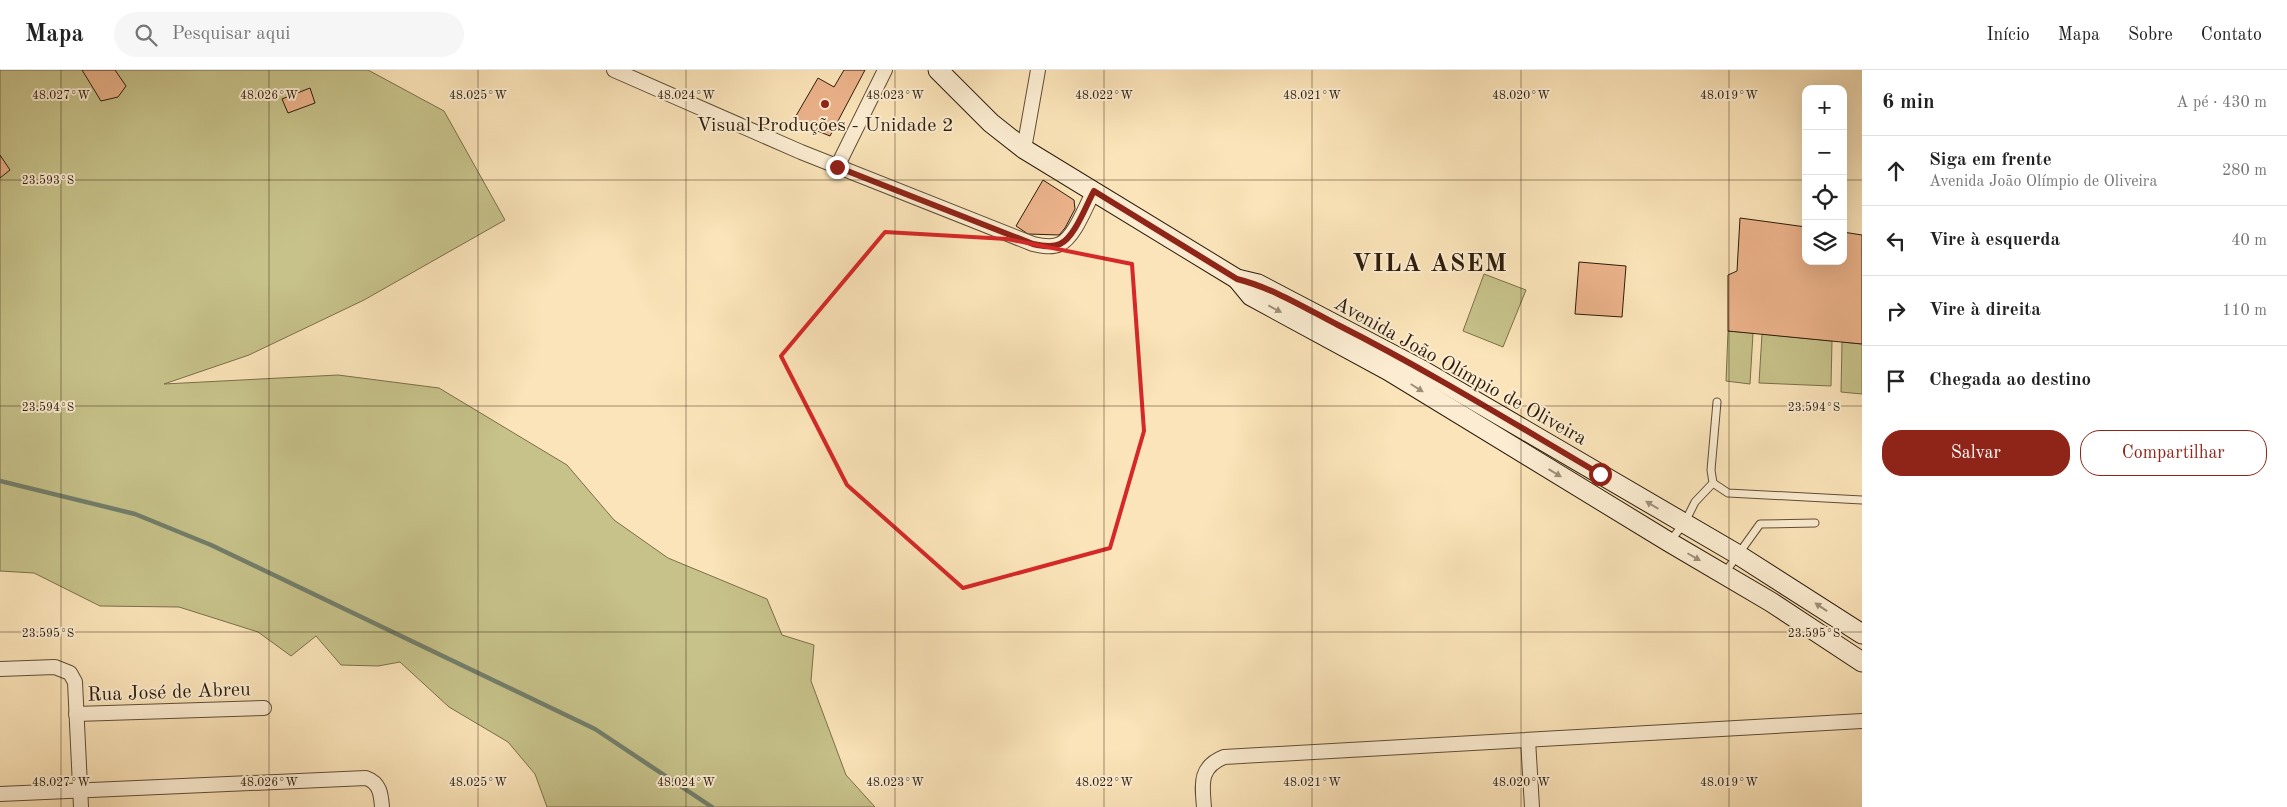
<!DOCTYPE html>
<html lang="pt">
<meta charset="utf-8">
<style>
:root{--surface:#fff;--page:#f6f6f6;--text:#222;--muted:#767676;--line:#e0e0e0;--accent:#8f2418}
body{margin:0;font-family:"Old Standard TT",serif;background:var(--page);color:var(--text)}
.controls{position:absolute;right:15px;top:15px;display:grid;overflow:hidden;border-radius:10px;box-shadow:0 5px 20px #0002}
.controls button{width:45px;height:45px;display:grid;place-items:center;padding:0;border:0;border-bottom:1px solid var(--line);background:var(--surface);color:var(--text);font:25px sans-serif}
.stop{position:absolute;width:15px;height:15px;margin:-11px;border:4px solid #8f2418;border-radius:50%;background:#fff}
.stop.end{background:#8f2418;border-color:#fff;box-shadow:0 1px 5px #0008}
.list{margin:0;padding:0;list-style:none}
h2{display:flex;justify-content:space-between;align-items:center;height:65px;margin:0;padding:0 20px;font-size:21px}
h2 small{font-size:16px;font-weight:400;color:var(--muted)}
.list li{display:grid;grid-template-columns:32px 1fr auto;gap:15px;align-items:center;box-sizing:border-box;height:70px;padding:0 20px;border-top:1px solid var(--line)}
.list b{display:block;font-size:19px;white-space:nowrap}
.list p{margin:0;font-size:16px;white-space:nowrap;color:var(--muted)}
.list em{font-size:16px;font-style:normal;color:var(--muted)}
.actions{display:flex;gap:10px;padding:15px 20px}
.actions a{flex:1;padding:11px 0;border:1px solid var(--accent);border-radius:20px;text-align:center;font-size:18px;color:var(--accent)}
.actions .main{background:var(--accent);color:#fff}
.icon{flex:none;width:28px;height:28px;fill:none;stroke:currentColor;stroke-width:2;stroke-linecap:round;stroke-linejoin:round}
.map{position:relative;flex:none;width:1862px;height:737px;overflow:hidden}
header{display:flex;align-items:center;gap:30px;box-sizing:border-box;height:70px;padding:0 25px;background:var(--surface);border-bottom:1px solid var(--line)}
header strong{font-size:24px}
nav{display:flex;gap:28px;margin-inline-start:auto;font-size:18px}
.search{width:350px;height:45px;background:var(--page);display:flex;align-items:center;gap:12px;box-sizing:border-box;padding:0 18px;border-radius:28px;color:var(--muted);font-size:19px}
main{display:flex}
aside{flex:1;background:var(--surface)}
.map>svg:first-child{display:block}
.green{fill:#c7c28a;stroke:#7a6f4a}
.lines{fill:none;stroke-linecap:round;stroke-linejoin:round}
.stream{stroke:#727e6a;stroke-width:4.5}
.building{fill:#ecb38b;stroke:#2d1c0b}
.service-casing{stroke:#604e36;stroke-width:9}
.minor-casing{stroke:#604e36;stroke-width:16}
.secondary-casing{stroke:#2d1c0b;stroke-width:21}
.service{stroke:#fcedd2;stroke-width:7}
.minor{stroke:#fcedd2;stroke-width:14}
.secondary{stroke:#fcedd2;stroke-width:19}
.oneway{fill:#9f8f78}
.route{stroke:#8f2418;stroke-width:6}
.marked{fill:none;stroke:#d62828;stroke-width:4;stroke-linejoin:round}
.ticks{fill:none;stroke:#2d1c0b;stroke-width:1;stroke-opacity:0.45}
.poi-dot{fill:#8f2418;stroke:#fcedd2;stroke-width:2}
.labels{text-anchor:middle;stroke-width:4;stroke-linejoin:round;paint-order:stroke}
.poi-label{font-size:20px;fill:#2d1c0b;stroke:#fcedd2}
.street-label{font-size:20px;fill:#2d1c0b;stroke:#fcedd2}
.district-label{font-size:25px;font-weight:bold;letter-spacing:1px;fill:#2d1c0b;stroke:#fcedd2}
.ticks-label{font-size:12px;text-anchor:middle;fill:#2d1c0b;stroke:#fcedd2;stroke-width:4;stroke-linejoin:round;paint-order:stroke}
</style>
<header>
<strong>Mapa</strong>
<div class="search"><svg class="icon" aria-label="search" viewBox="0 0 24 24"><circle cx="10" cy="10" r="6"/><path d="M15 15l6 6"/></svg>Pesquisar aqui</div>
<nav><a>Início</a><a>Mapa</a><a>Sobre</a><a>Contato</a></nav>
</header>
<main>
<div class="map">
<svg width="1862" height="737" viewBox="0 0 1862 737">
<rect width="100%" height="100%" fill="#fbe4b9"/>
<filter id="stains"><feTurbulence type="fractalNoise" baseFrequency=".004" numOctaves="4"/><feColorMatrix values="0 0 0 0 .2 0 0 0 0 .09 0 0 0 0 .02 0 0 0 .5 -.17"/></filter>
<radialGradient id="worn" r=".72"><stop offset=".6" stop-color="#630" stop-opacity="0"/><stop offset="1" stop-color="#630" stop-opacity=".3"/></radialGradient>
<g class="green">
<polygon points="0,0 368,0 444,41 505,150 364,230 249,285 164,314 338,305 439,318 567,395 614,450 668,488 767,529 782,565 814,575 811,611 846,705 875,737 547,737 535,704 508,672 449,637 400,592 378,596 341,595 316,566 291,586 258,562 179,537 100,536 34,503 0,501"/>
<polygon points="1484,204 1526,220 1503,277 1463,261"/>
<polygon points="1728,261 1753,263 1750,314 1726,311"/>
<polygon points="1762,264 1832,271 1831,316 1759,313"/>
<polygon points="1842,272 1862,274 1862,324 1841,322"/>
</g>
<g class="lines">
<polyline class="stream" points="0,411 135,444 211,475 595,659 712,737"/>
</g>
<g class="building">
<polygon points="82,0 115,0 126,16 118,27 101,31"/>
<polygon points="844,0 865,0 830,66 793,51 818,8 834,17"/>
<polygon points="310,18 315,33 288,43 282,29"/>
<polygon points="0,85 10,100 0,108"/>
<polygon points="1043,110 1074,130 1075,139 1065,158 1059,165 1028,164 1016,156"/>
<polygon points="1740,148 1806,157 1806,191 1843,191 1843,162 1862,165 1862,274 1728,261 1728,205 1737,201"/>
<polygon points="1579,192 1626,196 1622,247 1575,244"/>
</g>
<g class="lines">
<defs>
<g id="service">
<polyline points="1713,413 1728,423 1862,430"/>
<polyline points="1669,472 1684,454 1695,432 1713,413 1711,400 1717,332"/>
<polyline points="1724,504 1760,454 1815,453"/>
</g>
<g id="minor">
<path d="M614,0L801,82L1033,174C1042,176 1052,178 1060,174C1075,167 1086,135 1094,121"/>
<polyline points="1024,79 1038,0"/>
<polyline points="837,97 885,0"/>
<polyline points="0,599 55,597 70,603 75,612 81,737"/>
<polyline points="76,644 264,638"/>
<polyline points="1528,670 1532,737"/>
<path d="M0,724L366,708C380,713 381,724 382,737"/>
<path d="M1204,737C1202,714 1199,697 1224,687L1862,651"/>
</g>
<g id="secondary">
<polyline points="938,0 991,53 1024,79 1237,209 1258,214 1422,300 1737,484 1862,564"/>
<polyline points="1237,209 1251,226 1389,301 1669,472 1771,532 1862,592"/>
</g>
</defs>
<use href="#service" class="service-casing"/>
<use href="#minor" class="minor-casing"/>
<use href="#secondary" class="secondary-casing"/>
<use href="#service" class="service"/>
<use href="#minor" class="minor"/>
<use href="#secondary" class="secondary"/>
</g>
<defs><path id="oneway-solid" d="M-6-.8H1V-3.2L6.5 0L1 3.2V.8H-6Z" transform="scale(1.25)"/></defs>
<g class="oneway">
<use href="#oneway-solid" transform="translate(1275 239) rotate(28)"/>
<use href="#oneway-solid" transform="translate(1417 318) rotate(32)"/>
<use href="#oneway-solid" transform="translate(1555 403) rotate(31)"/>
<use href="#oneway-solid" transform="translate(1652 435) rotate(-149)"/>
<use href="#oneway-solid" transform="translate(1694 487) rotate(30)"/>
<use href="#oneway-solid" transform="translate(1821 537) rotate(-146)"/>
</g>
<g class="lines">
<path class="route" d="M837,97L1033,174C1042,176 1052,178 1060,174C1075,167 1086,135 1094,121L1237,209C1273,218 1305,238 1338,255C1427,300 1513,353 1600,404"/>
</g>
<path class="marked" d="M885,162L1007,169L1132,194L1144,361L1110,478L963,518L847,415L781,286Z"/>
<path class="ticks" d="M61,0V737M269,0V737M478,0V737M686,0V737M895,0V737M1104,0V737M1312,0V737M1521,0V737M1729,0V737M0,110H1806M1843,110H1862M0,336H1862M0,562H1862"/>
<circle class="poi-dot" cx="825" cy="34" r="5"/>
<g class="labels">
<g class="poi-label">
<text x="825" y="61">Visual Produções - Unidade 2</text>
</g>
<g class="street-label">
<text transform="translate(1461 300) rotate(29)" y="7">Avenida João Olímpio de Oliveira</text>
<text transform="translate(169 621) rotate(-2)" y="7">Rua José de Abreu</text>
</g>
<g class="district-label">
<text x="1430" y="201">VILA ASEM</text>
</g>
</g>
<g class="ticks-label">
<text x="61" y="29">48.027°W</text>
<text x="269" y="29">48.026°W</text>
<text x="478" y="29">48.025°W</text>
<text x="686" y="29">48.024°W</text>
<text x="895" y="29">48.023°W</text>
<text x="1104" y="29">48.022°W</text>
<text x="1312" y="29">48.021°W</text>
<text x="1521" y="29">48.020°W</text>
<text x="1729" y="29">48.019°W</text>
<text x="48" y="114">23.593°S</text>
<text x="48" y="341">23.594°S</text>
<text x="1814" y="341">23.594°S</text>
<text x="48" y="567">23.595°S</text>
<text x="1814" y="567">23.595°S</text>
<text x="61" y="716">48.027°W</text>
<text x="269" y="716">48.026°W</text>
<text x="478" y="716">48.025°W</text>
<text x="686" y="716">48.024°W</text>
<text x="895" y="716">48.023°W</text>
<text x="1104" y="716">48.022°W</text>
<text x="1312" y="716">48.021°W</text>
<text x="1521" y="716">48.020°W</text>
<text x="1729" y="716">48.019°W</text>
</g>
<rect width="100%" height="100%" filter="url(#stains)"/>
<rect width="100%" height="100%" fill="url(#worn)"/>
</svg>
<div class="controls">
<button>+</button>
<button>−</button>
<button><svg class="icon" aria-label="locate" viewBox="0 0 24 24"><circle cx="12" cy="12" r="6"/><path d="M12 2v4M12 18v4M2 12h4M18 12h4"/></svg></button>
<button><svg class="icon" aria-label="layers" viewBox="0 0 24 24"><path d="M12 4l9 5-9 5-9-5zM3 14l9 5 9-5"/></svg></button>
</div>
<div class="stop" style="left:1600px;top:404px"></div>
<div class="stop end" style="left:837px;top:97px"></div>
</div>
<aside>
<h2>6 min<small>A pé · 430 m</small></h2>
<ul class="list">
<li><svg class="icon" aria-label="ahead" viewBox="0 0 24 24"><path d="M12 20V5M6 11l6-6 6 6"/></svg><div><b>Siga em frente</b><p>Avenida João Olímpio de Oliveira</p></div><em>280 m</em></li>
<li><svg class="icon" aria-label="left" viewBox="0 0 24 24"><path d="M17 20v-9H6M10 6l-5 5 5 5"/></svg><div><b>Vire à esquerda</b></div><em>40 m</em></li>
<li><svg class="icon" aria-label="right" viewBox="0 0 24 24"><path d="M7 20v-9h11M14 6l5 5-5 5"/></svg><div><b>Vire à direita</b></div><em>110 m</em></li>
<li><svg class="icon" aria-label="arrive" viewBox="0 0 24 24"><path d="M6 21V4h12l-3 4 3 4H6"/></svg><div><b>Chegada ao destino</b></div></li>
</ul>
<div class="actions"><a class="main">Salvar</a><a>Compartilhar</a></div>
</aside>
</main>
